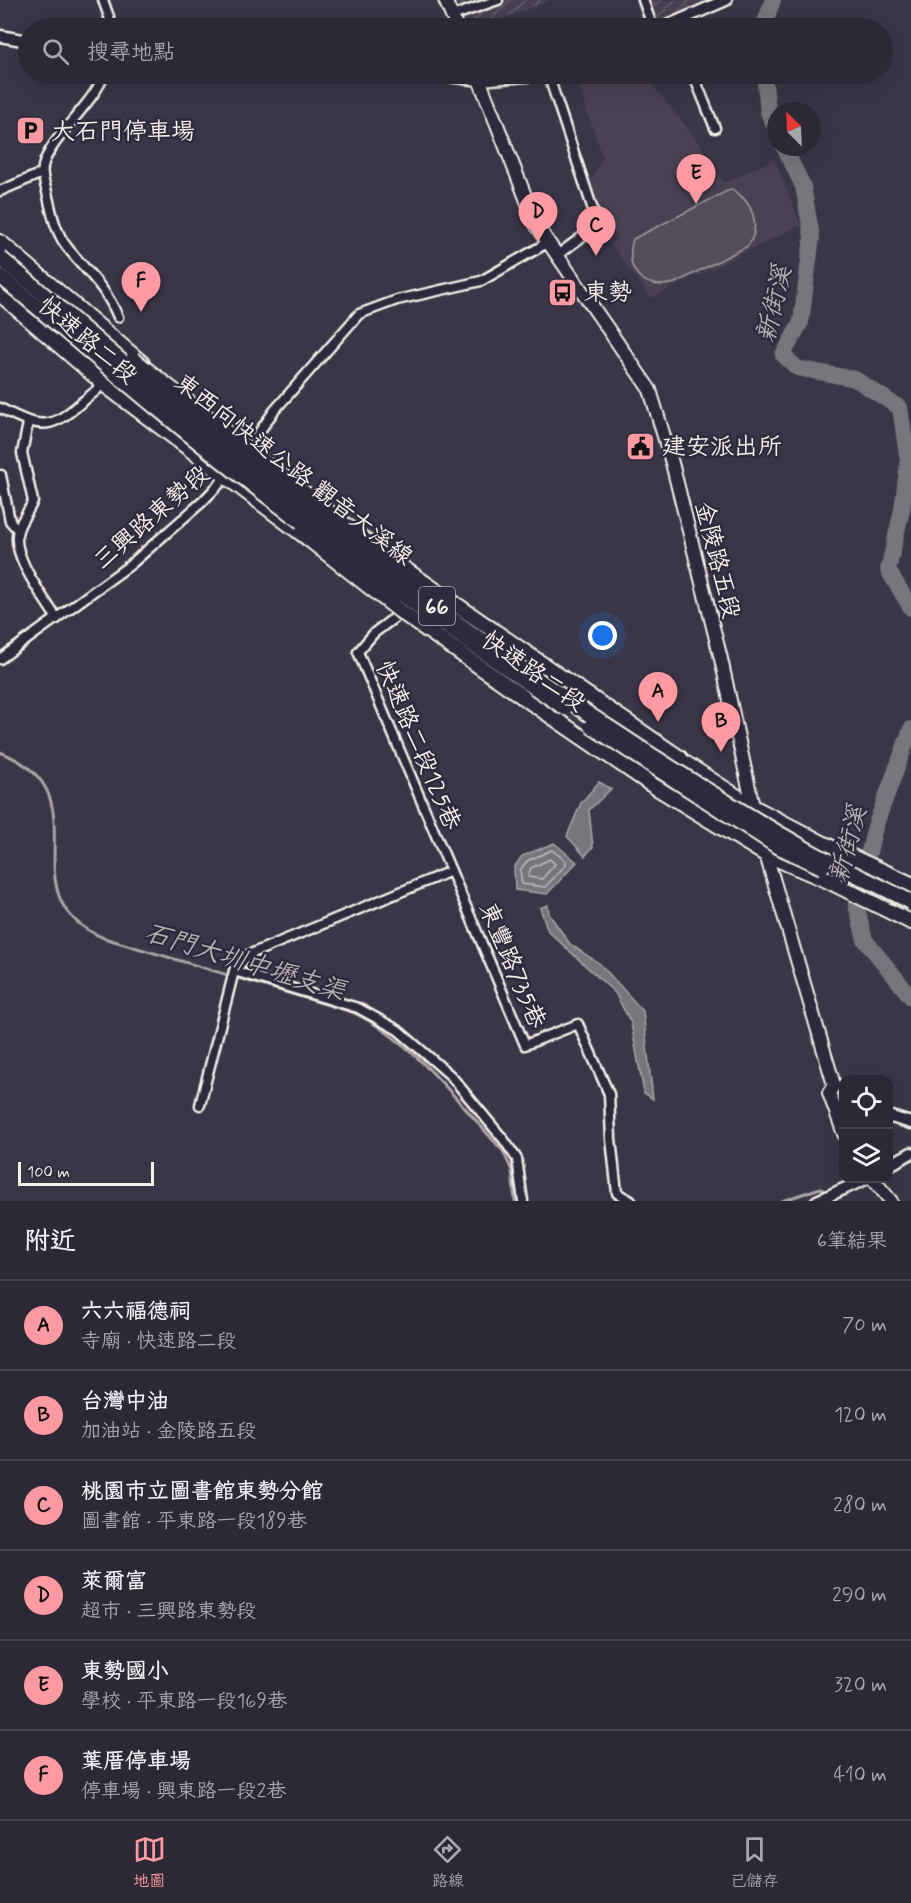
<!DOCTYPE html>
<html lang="zh-TW">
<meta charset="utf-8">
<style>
:root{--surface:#2c2835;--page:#34303d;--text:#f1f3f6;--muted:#a6a6ad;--line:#484450;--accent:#ff9aa2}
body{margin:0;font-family:Mynerve,"LXGW WenKai TC",sans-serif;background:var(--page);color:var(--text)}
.controls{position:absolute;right:18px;bottom:18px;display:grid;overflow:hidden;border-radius:12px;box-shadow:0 6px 24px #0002}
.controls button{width:54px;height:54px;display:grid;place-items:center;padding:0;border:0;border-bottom:2px solid var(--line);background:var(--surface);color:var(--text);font:30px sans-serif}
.compass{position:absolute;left:767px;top:102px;width:54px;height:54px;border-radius:50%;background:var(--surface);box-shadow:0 6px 24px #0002;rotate:336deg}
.scale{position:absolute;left:18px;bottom:15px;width:136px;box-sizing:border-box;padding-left:6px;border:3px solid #f4f1e8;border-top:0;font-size:16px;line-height:21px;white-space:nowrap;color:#f4f1e8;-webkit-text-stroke:4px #2f2a3d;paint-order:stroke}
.you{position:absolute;left:603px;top:636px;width:21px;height:21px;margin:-15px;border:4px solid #fff;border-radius:50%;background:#1a73e8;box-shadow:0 0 0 9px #1a73e833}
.badge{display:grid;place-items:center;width:39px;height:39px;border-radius:50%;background:var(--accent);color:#111;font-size:20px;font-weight:700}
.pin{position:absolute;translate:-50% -50px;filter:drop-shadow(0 2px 3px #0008)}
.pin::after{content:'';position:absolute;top:32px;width:21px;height:18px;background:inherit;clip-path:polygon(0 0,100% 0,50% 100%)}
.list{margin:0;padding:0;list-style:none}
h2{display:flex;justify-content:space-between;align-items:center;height:78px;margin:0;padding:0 24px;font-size:26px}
h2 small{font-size:20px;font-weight:400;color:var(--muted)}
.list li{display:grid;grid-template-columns:39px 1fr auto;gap:18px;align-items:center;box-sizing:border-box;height:90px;padding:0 24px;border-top:2px solid var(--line)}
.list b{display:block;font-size:22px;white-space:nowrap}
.list p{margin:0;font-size:20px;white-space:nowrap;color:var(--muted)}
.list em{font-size:20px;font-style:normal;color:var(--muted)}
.icon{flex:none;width:33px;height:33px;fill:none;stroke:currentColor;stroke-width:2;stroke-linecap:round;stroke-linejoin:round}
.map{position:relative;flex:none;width:911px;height:1201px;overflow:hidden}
.search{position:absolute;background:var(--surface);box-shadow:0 6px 24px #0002;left:18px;right:18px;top:18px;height:66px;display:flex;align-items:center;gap:15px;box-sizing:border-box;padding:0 21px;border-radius:33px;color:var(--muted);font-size:22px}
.sheet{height:618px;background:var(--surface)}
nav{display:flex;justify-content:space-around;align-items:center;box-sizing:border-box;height:84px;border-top:2px solid var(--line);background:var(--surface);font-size:16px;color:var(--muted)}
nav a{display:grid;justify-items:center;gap:3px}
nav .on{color:var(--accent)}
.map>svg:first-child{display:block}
.built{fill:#484352}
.industrial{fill:url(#industrial-furrows)}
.green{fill:#534e5c;stroke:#a4a0a2;stroke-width:1.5}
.water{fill:#78747b;stroke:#aaa6a7;stroke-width:1.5}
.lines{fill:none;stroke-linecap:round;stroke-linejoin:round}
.shore{stroke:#c2bfbc;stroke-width:1.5}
.stream{stroke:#aaa6a7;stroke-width:3}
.river{stroke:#78747b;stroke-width:16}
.minor-casing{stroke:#f4f1e8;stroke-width:13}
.tertiary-casing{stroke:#f4f1e8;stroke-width:15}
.secondary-casing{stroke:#f4f1e8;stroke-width:16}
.primary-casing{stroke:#f4f1e8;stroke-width:18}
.trunk-casing{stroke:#f4f1e8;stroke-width:18}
.minor{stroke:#2f2a3d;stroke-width:8}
.tertiary{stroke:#2f2a3d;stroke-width:10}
.secondary{stroke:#2f2a3d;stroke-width:12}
.primary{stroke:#2f2a3d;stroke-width:14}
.trunk{stroke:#2f2a3d;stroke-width:14}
.trunk-bridge-casing{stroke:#f4f1e8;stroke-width:18;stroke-linecap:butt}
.trunk-bridge{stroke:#2f2a3d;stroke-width:14}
.labels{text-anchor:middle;stroke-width:5;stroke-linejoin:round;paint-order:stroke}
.shield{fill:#2f2a3d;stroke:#b9b5b5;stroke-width:1.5}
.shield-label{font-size:22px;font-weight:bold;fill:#f4f1e8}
.poi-label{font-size:24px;fill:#f4f1e8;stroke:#2f2a3d;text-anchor:start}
.street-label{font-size:24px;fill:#f4f1e8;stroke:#2f2a3d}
.water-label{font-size:26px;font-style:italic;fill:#b6b2b2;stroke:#2f2a3d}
</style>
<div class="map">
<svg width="911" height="1201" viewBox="0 0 911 1201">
<defs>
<pattern id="industrial-furrows" width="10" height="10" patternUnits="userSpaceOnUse" patternTransform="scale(1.5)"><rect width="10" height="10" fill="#484352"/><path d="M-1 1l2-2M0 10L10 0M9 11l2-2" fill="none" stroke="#635f6b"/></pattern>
</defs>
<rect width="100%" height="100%" fill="#3b3647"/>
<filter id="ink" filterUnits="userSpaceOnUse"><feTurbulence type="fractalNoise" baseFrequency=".0167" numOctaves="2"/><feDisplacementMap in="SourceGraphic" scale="12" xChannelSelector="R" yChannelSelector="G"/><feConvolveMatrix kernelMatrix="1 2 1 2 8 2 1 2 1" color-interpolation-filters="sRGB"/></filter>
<g filter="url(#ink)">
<polygon class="built" points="574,74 628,74 631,82 646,77 699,143 724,183 774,159 801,225 651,298 611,244 617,240 589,184 603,158"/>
<g class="industrial">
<polygon points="453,0 551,0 477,28 468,28"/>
<polygon points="635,0 709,0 644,28"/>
</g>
<path class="green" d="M731,189C752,200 762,225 748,246L675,283C643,291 624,271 633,239Z"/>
<g class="water">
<polygon points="599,782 611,789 589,810 593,847 585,856 567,836 581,803"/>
<polygon points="554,843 577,862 547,894 515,890 514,868 522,856"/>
<polygon points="548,905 549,914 570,944 600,964 643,1011 653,1099 644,1093 631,1023 615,993 548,931 540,908"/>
</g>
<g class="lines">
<g class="shore">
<polygon points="552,850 566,861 566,865 545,887 522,884 520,870 527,861"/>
<polygon points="550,859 555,864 542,879 528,877 531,868"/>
</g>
<g class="stream">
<path d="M0,752C110,795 0,895 104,938L352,1012C414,1041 457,1101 503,1151L512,1171L515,1201"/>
<polyline points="782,1201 820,1188 827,1193"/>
</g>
<g class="river">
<polyline points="763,28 773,0"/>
<polyline points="764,74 768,112 776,130"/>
<polyline points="784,147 803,186 812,237 801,322 783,355 797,368 855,379 900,408 908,461 902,510 888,570 911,608"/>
<polyline points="911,729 875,827 856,905 865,940 911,997"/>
</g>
<defs>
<g id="minor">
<polyline points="103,0 113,28"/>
<polyline points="643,0 653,28"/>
<polyline points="452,16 498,0"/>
<path d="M104,74C96,100 57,132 45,160C40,171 44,181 47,192C51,210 55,232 67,247C87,272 105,286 118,317"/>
<polyline points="548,74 598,225 556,256"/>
<polyline points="693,74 715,128"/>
<polyline points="0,191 42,173"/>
<path d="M0,408C52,436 54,424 97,390"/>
<path d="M28,423L22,453L33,501C29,511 21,520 18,530C10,555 45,599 57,619"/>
<polyline points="246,451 274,411 359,314 397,300 481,281 547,243"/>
<polyline points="1,475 10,521 18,530"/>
<polyline points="398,615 374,633 358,652 525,1045 578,1024 609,1094 611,1139 617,1193 631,1201"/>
<polyline points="0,659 130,565 202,502 229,474"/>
<polyline points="234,971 358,1008 398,1030 451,1076 504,1140 517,1159 523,1201"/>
<polyline points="200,1105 234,971 248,955 451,871"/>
</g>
<g id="tertiary">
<polyline points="662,28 726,0"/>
<polyline points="0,36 28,41"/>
<polyline points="430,74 480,80 549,74"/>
<polyline points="888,1116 911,1123"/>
<polyline points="888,1166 911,1153"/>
<polyline points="817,1201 868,1178"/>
</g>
<g id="secondary">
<polyline points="445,0 457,28"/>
<polyline points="477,74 537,226 650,390 672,463 721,659 754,811"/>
<polyline points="764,848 834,1085 829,1093 844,1134"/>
<polyline points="872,1178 891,1201"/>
</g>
<g id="primary">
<polyline points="0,242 142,363"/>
<polyline points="0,294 105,385 310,540"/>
<polyline points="671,754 753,807 828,846 836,854"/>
<polyline points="641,775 649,783 765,854 824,879 834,879"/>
<polyline points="858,867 911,892"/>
</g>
<g id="trunk">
<polyline points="545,666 680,758"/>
<polyline points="523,697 649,783"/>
<polyline points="828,846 911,884"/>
<polyline points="824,879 911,922"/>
</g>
</defs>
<use href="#minor" class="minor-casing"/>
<use href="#tertiary" class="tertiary-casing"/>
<use href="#secondary" class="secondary-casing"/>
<use href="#primary" class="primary-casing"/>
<use href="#trunk" class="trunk-casing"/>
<use href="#minor" class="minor"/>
<use href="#tertiary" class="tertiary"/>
<use href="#secondary" class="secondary"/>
<use href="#primary" class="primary"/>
<use href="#trunk" class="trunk"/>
<defs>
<g id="trunk-bridge">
<path d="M0,258C61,308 119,361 180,410C378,570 585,723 806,849C840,868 876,884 911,902"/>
<path d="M0,276C87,349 172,423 262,492C361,568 462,638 565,708"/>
<polyline points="133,359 380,552 545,666"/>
<polyline points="301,533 400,611 523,697"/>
<polyline points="591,726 777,846 822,867"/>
</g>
</defs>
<use href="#trunk-bridge" class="trunk-bridge-casing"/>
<use href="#trunk-bridge" class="trunk-bridge"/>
</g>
</g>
<defs>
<symbol id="parking-square" viewBox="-11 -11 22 22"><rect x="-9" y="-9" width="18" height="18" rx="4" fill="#ff9aa2" stroke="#2f2a3d"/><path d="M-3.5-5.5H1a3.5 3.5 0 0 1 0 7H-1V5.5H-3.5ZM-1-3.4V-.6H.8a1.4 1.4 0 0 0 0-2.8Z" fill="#111"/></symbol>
<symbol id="bus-square" viewBox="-11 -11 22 22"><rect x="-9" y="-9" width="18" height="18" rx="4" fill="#ff9aa2" stroke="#2f2a3d"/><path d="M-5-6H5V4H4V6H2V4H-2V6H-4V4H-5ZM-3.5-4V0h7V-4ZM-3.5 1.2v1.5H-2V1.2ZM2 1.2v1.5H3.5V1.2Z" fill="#111"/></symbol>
<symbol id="civic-square" viewBox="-11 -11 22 22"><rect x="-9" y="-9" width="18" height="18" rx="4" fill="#ff9aa2" stroke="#2f2a3d"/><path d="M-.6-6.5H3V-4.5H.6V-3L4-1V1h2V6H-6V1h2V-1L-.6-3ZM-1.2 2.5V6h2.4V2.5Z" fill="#111"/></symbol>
</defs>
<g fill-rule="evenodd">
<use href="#parking-square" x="14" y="114" width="33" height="33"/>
<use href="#bus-square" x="546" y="276" width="33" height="33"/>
<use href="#civic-square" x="624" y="430" width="33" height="33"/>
</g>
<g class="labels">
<rect class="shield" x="419" y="587" width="36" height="38" rx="4.5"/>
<g class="shield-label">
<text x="437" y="614">66</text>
</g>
<g class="poi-label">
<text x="51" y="139">大石門停車場</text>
<text x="584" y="300">東勢</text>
<text x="662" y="454">建安派出所</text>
</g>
<g class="street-label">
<text transform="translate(88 340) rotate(40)" y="8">快速路二段</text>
<text transform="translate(294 469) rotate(38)" y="8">東西向快速公路 觀音大溪線</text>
<text transform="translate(151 517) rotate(-41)" y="8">三興路東勢段</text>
<text transform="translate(718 560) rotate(76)" y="8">金陵路五段</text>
<text transform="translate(534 671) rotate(35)" y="8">快速路二段</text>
<text transform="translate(419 745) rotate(67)" y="8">快速路二段125巷</text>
<text transform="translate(513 965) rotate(67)" y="8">東豐路735巷</text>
</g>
<g class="water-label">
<text transform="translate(773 304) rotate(-77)" y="9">新街溪</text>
<text transform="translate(847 844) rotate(-75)" y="9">新街溪</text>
<text transform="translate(245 961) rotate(17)" y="9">石門大圳中壢支渠</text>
</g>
</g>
</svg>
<div class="controls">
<button><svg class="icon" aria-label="locate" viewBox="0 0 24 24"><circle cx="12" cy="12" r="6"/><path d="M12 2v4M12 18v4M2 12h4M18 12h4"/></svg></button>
<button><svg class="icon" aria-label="layers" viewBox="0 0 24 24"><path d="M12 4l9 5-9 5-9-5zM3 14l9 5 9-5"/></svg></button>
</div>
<svg class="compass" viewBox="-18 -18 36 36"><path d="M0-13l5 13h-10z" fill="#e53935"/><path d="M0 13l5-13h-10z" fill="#a6a6ad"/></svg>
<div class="scale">100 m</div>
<div class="you"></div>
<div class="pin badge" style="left:658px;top:722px">A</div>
<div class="pin badge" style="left:721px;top:752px">B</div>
<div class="pin badge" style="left:596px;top:256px">C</div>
<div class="pin badge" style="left:538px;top:242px">D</div>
<div class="pin badge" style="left:696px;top:204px">E</div>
<div class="pin badge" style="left:141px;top:312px">F</div>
<div class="search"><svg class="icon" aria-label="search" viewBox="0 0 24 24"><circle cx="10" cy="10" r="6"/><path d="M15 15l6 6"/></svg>搜尋地點</div>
</div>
<section class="sheet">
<h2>附近<small>6筆結果</small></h2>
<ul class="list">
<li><span class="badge">A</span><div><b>六六福德祠</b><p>寺廟 · 快速路二段</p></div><em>70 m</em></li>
<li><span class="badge">B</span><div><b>台灣中油</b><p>加油站 · 金陵路五段</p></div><em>120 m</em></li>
<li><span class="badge">C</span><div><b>桃園市立圖書館東勢分館</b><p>圖書館 · 平東路一段189巷</p></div><em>280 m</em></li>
<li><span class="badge">D</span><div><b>萊爾富</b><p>超市 · 三興路東勢段</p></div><em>290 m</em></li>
<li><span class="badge">E</span><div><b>東勢國小</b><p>學校 · 平東路一段169巷</p></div><em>320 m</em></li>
<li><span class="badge">F</span><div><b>葉厝停車場</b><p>停車場 · 興東路一段2巷</p></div><em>410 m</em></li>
</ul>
</section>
<nav>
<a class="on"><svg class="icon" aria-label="map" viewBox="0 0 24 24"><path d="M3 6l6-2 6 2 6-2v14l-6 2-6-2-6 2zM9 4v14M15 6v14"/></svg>地圖</a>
<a><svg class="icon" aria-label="directions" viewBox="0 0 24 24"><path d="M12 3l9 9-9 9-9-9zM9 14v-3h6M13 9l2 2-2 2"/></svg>路線</a>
<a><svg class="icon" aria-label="saved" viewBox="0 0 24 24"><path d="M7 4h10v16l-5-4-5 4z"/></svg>已儲存</a>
</nav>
